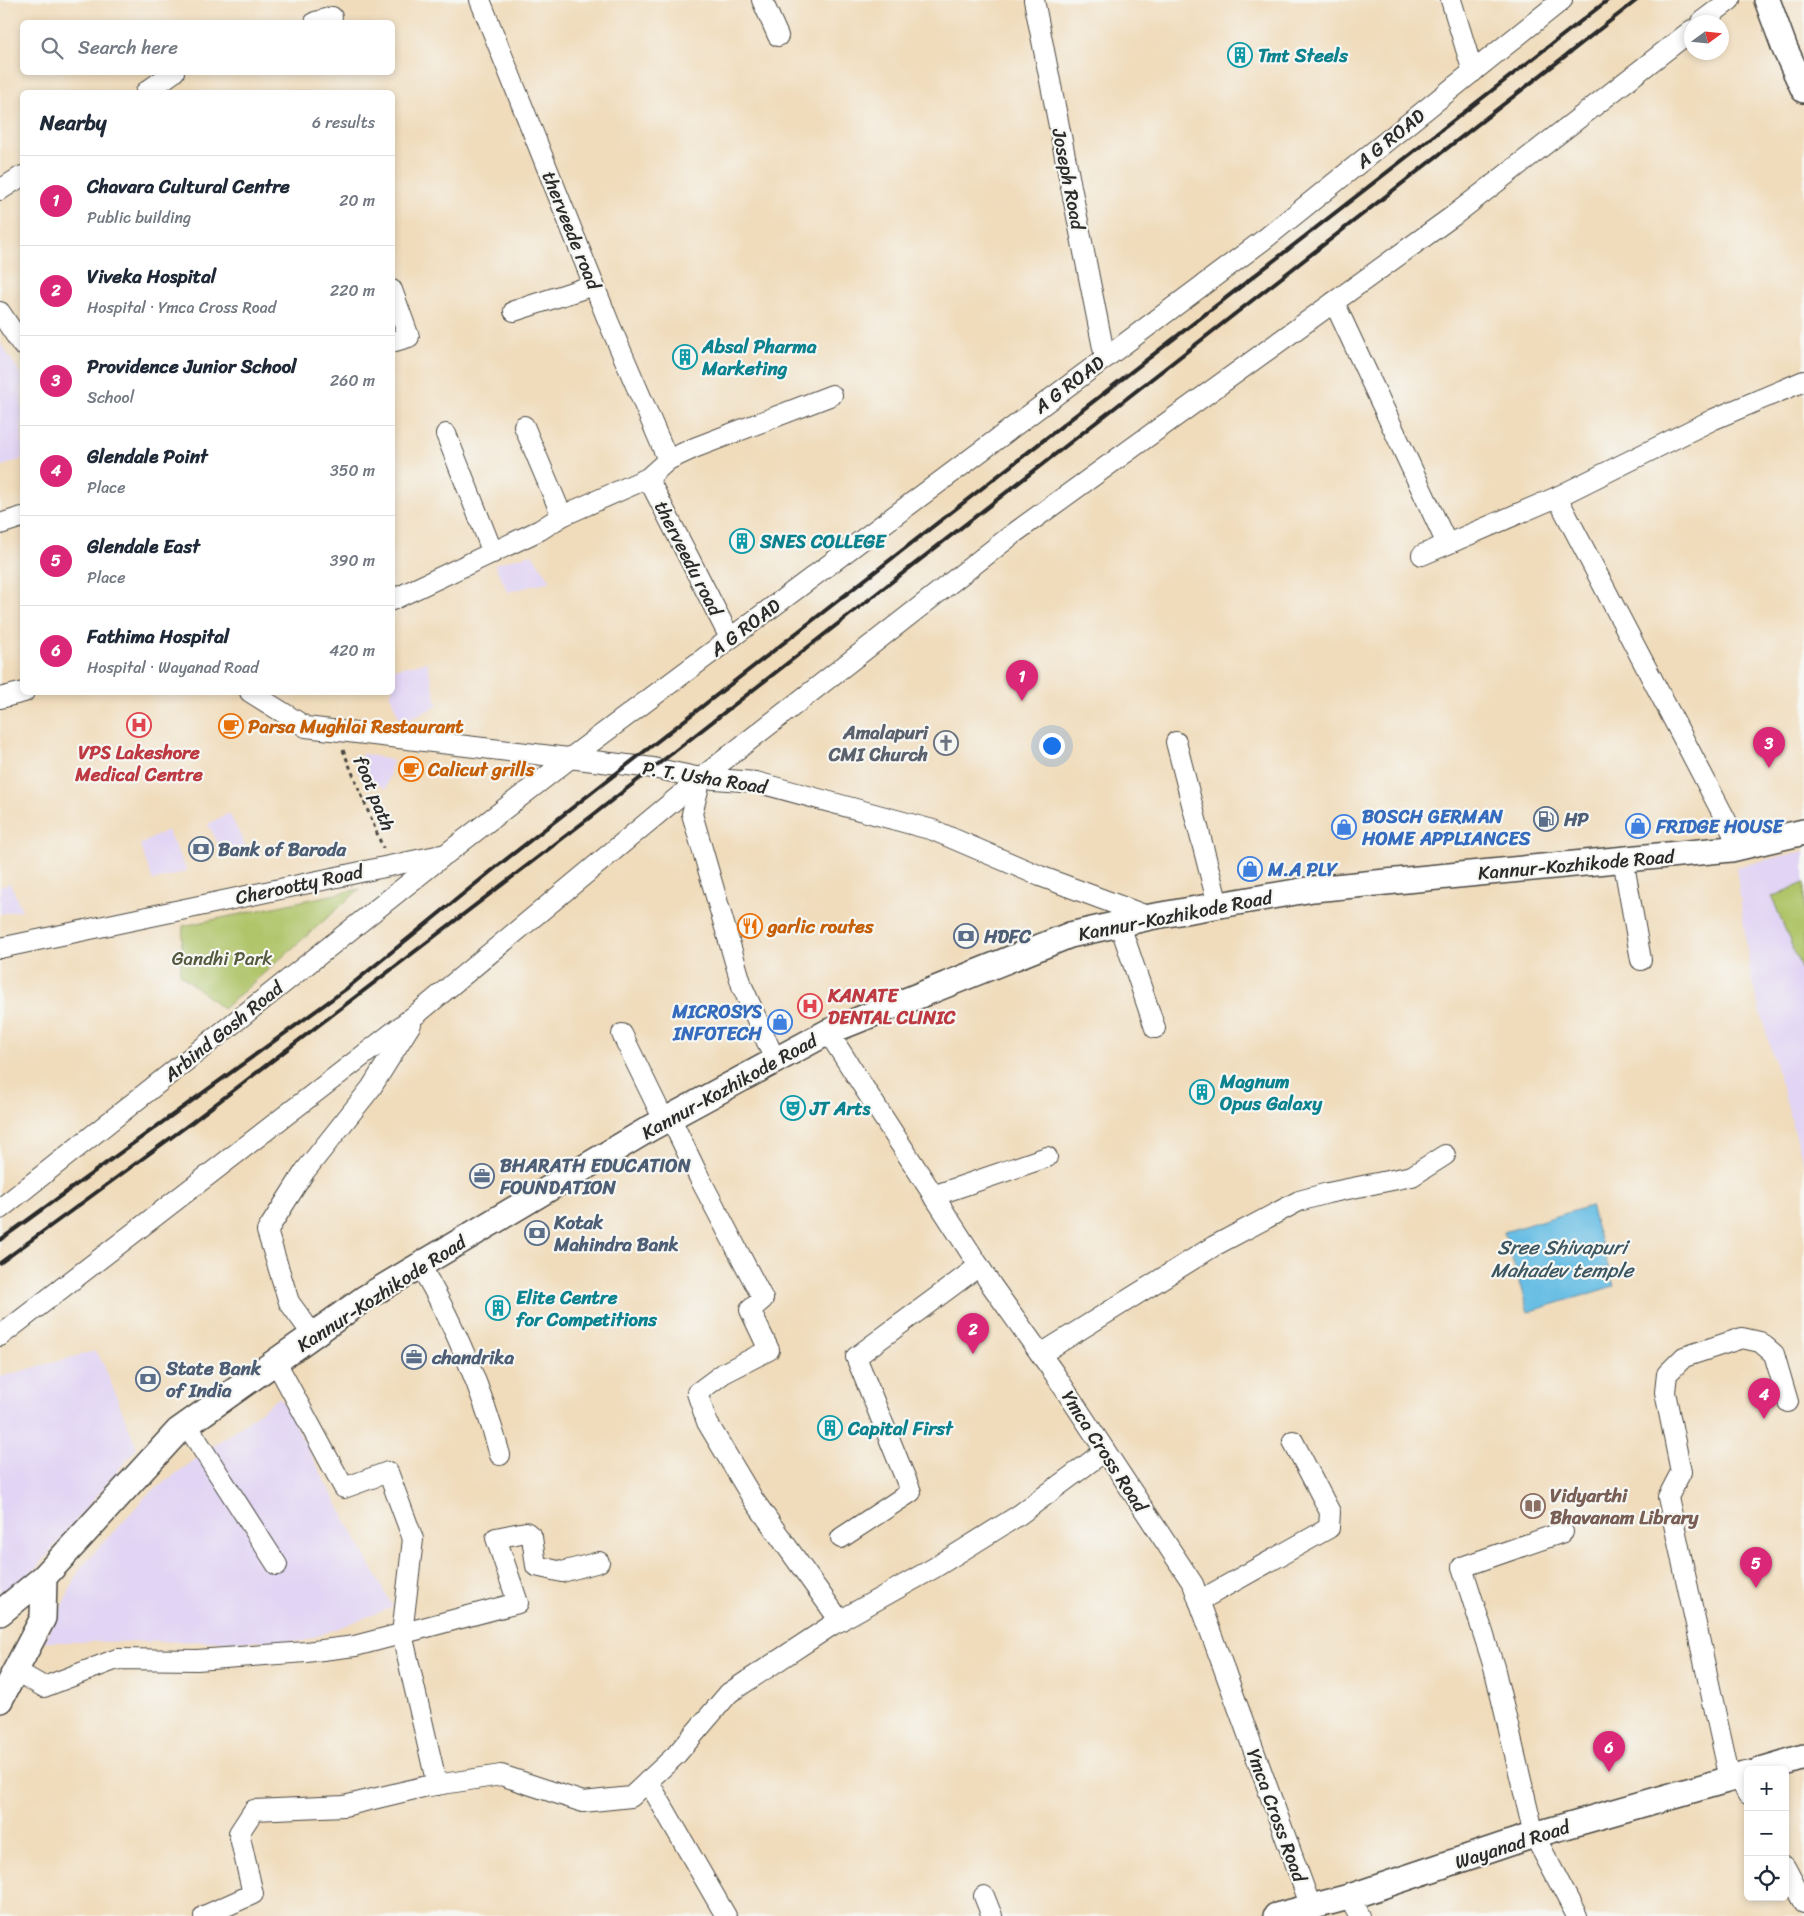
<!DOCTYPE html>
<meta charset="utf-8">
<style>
:root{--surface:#fff;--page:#f2f2f3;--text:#1f2937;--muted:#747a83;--line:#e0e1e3;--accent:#db2777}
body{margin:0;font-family:Sriracha,sans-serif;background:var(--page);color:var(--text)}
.controls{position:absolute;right:15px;bottom:15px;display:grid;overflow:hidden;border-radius:8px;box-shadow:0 2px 8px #0003}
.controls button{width:45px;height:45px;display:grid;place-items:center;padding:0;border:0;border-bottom:1px solid var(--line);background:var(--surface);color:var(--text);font:25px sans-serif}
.compass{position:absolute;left:1684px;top:15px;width:45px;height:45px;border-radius:50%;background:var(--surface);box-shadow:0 2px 8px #0003;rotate:75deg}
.you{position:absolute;left:1051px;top:745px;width:18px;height:18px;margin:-12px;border:4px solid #fff;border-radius:50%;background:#1a73e8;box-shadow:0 0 0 8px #1a73e833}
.badge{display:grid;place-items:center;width:32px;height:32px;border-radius:50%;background:var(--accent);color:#fff;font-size:16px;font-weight:700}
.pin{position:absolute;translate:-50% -41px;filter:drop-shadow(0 1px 2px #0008)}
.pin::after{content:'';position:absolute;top:26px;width:18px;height:15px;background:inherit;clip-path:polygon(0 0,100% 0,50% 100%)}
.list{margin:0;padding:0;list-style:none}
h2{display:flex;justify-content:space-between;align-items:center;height:65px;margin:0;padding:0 20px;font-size:21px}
h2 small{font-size:16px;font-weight:400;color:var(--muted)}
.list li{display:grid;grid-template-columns:32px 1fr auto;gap:15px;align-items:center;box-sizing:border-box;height:90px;padding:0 20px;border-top:1px solid var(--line)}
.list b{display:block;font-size:19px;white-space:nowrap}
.list p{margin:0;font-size:16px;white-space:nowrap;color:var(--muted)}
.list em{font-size:16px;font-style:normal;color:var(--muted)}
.icon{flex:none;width:28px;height:28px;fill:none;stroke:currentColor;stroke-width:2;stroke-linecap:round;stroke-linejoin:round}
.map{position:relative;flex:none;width:1804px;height:1916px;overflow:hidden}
.search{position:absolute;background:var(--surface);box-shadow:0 2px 8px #0003;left:20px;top:20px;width:375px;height:55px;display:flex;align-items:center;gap:12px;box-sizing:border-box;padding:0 18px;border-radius:8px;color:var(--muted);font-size:19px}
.panel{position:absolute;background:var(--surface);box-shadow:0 2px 8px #0003;left:20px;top:90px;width:375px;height:605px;border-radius:8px}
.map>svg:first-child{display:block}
.built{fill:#e1d4f4}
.green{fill:#b0c56a;stroke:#6e784a}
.water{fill:#67bee4;stroke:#497488}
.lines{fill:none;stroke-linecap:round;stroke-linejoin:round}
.minor-casing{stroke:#494641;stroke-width:22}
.major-casing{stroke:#494641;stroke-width:28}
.path{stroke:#494641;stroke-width:3;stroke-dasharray:4 4;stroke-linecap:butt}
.minor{stroke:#fff;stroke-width:20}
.major{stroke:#fff;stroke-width:25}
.rail{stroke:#2b2b2b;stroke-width:4}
.labels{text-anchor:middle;stroke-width:4.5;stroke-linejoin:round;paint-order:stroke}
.culture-label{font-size:19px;font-weight:bold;fill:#0d838f;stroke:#f6f6f2;text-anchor:start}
.street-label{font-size:19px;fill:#2b2b2b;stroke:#f6f6f2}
.food-label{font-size:19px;font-weight:bold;fill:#c56008;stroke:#f6f6f2;text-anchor:start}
.worship-label{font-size:19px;font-weight:bold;fill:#5b616d;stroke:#f6f6f2;text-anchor:end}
.health-label{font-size:19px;font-weight:bold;fill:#be3a42;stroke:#f6f6f2}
.shop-label{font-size:19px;font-weight:bold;fill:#366cbe;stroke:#f6f6f2;text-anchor:start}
.service-label{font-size:19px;font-weight:bold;fill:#4e5e75;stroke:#f6f6f2;text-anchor:start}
.park-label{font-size:19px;fill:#53593e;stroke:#f6f6f2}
.education-label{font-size:19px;font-weight:bold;fill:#785e54;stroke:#f6f6f2;text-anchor:start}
.water-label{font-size:20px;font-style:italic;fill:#3d5762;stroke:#f6f6f2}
</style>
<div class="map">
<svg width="1804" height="1916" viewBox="0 0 1804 1916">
<rect width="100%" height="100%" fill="#f6f6f2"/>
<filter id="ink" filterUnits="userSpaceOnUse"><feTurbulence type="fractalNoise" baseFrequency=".02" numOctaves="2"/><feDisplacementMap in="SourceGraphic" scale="10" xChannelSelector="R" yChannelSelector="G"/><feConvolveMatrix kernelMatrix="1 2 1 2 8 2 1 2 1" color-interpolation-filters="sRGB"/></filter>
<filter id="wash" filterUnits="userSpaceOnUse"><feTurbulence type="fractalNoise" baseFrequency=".0096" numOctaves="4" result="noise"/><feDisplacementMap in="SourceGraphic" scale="20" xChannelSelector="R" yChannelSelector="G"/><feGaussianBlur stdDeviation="1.12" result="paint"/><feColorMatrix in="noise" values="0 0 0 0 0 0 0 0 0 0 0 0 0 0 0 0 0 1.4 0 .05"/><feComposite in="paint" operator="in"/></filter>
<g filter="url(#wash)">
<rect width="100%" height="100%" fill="#f0dcbb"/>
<g class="built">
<polygon points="0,342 22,376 22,459 0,467"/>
<polygon points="532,554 551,581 508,592 494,564"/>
<polygon points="427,662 438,706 401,722 389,693 392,692 393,669"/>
<polygon points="362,753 393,761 386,789 358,773"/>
<polygon points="229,813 247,849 223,853 208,824"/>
<polygon points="167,830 187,871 153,881 140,845"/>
<polygon points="1804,851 1804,1165 1751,979 1736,867"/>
<polygon points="10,883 22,910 0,914 0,887"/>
<polygon points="95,1351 103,1363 137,1448 35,1570 0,1596 0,1377"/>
<polygon points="280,1397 393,1607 304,1641 44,1642 81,1567 147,1495"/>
</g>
<g class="green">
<polygon points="1804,883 1804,976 1772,897"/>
<polygon points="360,889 223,1009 180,974 183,926"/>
</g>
<polygon class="water" points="1590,1206 1614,1286 1528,1312 1504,1232"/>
</g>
<g filter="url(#ink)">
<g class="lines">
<defs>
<g id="minor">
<polyline points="480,0 609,323 668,460"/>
<polyline points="762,0 778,36"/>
<polyline points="1034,0 1105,358"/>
<polyline points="1451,0 1473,72"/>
<polyline points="315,22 332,17"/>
<polyline points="1701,22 1730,0"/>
<polyline points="146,92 174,72"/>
<polyline points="0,190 22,176"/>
<polyline points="392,290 409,337 392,342"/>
<polyline points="1334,302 1447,544"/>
<polyline points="514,311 594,285"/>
<polyline points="0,312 22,345"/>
<polyline points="524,426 562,516"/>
<polyline points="446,434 493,553"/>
<polyline points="648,478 730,638"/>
<polyline points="1557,497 1740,847"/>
<polyline points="0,524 22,517"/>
<polyline points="1422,555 1557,497 1714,419 1804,381"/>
<polyline points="392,600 540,530 562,516 648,478 668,460 694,448 832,395"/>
<polyline points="250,692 306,727 653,768 701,778 756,782 933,830 1040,876 1150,917"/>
<polyline points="0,698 24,692"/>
<polyline points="1176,742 1218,905"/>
<polyline points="701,778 692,814 742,986 775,1060"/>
<polyline points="1623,859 1641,960"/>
<polyline points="1120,925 1155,1028"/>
<polyline points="0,948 446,854 569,759 1266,238 1562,0"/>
<polyline points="828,1032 992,1286 1054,1373 1193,1584 1311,1907"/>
<polyline points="622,1034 664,1120"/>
<polyline points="670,1117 699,1177 763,1299 750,1310 769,1350 724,1373 697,1393 707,1422 753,1499 840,1621"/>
<polyline points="933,1196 1047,1157"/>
<polyline points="0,1209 442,857"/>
<path d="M420,1265C454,1324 482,1389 500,1455"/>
<polyline points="313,1335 289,1302 267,1231 305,1171 371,1088 411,1024"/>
<polyline points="0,1336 418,1013 701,778 1013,534 1453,216 1692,30"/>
<polyline points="1041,1354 1214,1246 1299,1201 1328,1193 1412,1176 1445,1155"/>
<polyline points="276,1362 344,1488 388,1472 413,1539 402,1634 437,1785"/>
<polyline points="187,1425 277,1565"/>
<polyline points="1563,1532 1462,1567 1494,1667 1534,1835 1577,1916"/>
<polyline points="841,1538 911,1492 856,1357 979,1266"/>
<polyline points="1199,1601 1329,1528 1330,1512 1293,1441"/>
<polyline points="16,1671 44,1687 117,1659 197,1660 306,1652 355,1646 518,1603 496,1538 526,1532 532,1537 536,1566 562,1572 599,1562"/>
<polyline points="1738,1776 1748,1795"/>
<polyline points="1730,1779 1668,1497 1681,1472 1665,1392 1667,1374 1684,1357 1742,1338 1760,1342 1774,1354 1788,1402"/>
<polyline points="648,1781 726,1916"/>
<polyline points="1785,1867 1804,1903"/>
<polyline points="984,1896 992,1916"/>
<polyline points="1349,1897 1359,1916"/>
<polyline points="204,1916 253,1894 239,1833 254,1810 344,1806 423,1787 501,1775 583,1802 631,1797 676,1755 729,1693 832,1625 934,1568 1019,1515 1105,1451"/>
</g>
<g id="major">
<polyline points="1767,0 1785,49 1804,90"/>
<polyline points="0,1613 44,1577 178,1431 365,1298 649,1129 828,1032 1070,935 1150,917 1313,889 1731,849 1804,832"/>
<polyline points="0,1700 43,1618 44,1577"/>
<polyline points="1761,1770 1804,1757"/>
<polyline points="1276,1916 1349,1897 1534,1835 1748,1774"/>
</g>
</defs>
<use href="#minor" class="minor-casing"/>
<use href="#major" class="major-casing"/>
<polyline class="path" points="343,750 383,848"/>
<use href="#minor" class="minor"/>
<use href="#major" class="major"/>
<g class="rail">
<polyline points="0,1240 346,989 495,868 1608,0"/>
<polyline points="0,1263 191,1123 593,815 1637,0"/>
</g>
</g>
</g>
<defs>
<symbol id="building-ring" viewBox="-11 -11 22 22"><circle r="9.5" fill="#f6f6f2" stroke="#0f9aa8" stroke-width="1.5"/><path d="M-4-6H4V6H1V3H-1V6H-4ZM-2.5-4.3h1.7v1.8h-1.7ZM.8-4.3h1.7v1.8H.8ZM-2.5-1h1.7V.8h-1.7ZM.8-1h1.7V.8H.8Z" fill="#0f9aa8"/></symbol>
<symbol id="hospital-ring" viewBox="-11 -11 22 22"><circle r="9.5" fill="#f6f6f2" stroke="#e0444e" stroke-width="1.5"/><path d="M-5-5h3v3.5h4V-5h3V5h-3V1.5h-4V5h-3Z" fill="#e0444e"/></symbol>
<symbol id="cafe-ring" viewBox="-11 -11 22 22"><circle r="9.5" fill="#f6f6f2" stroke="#e8710a" stroke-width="1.5"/><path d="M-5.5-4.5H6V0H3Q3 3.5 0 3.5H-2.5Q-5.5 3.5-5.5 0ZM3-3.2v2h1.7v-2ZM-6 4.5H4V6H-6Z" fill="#e8710a"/></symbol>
<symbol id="church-ring" viewBox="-11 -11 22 22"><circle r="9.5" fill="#f6f6f2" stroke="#6b7280" stroke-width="1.5"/><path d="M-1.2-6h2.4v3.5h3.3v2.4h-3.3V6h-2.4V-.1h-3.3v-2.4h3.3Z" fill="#6b7280"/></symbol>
<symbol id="fuel-ring" viewBox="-11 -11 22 22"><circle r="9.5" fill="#f6f6f2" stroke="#5c6f8a" stroke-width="1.5"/><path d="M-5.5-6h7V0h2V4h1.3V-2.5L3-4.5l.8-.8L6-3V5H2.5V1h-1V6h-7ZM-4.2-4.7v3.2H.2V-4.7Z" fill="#5c6f8a"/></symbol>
<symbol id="shop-ring" viewBox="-11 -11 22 22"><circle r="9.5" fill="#f6f6f2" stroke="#3f7fe0" stroke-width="1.5"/><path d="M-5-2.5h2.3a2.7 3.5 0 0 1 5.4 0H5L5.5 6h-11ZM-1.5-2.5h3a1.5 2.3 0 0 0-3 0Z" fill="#3f7fe0"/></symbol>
<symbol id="bank-ring" viewBox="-11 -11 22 22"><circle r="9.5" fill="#f6f6f2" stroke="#5c6f8a" stroke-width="1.5"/><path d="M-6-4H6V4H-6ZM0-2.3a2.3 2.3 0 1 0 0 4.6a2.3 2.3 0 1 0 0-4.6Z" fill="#5c6f8a"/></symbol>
<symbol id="restaurant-ring" viewBox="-11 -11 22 22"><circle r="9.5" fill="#f6f6f2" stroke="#e8710a" stroke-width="1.5"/><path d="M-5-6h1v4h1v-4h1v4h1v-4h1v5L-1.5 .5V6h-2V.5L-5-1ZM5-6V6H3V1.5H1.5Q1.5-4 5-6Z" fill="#e8710a"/></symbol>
<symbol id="theatre-ring" viewBox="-11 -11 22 22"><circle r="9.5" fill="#f6f6f2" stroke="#0f9aa8" stroke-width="1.5"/><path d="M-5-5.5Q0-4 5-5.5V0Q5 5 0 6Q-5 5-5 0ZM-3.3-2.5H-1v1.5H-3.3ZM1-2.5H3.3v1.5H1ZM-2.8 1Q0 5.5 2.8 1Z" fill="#0f9aa8"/></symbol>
<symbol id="office-ring" viewBox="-11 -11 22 22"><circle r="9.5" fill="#f6f6f2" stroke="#5c6f8a" stroke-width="1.5"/><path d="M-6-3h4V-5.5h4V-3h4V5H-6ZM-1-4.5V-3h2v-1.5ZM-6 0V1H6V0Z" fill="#5c6f8a"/></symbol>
<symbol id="library-ring" viewBox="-11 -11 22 22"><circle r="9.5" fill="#f6f6f2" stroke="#8d6e63" stroke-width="1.5"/><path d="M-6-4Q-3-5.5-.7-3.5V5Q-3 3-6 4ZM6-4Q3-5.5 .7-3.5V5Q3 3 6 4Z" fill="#8d6e63"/></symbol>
</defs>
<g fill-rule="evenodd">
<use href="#building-ring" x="1226" y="41" width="28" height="28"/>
<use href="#building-ring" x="671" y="343" width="28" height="28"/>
<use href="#building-ring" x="728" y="527" width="28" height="28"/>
<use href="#hospital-ring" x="125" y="711" width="28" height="28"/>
<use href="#cafe-ring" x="217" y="712" width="28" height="28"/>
<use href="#church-ring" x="932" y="729" width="28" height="28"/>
<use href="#cafe-ring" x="397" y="755" width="28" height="28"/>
<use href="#fuel-ring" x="1532" y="805" width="28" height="28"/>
<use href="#shop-ring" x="1624" y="812" width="28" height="28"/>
<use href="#shop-ring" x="1330" y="813" width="28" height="28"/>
<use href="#bank-ring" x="187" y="835" width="28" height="28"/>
<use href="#shop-ring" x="1236" y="855" width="28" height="28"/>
<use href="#restaurant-ring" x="736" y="912" width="28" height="28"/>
<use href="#bank-ring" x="952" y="922" width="28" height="28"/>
<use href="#hospital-ring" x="796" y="992" width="28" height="28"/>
<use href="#shop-ring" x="766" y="1008" width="28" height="28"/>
<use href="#building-ring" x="1188" y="1078" width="28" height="28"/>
<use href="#theatre-ring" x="779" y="1094" width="28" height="28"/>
<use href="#office-ring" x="468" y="1162" width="28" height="28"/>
<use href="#bank-ring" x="523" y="1219" width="28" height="28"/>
<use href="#building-ring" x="484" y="1294" width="28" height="28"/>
<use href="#office-ring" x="400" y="1343" width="28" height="28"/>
<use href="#bank-ring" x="134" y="1365" width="28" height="28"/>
<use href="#building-ring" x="816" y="1414" width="28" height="28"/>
<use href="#library-ring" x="1519" y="1492" width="28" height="28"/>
</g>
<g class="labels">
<g class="culture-label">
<text x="1258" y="62">Tmt Steels</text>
<text x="702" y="353">Absal Pharma<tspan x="702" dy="22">Marketing</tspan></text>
<text x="760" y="548">SNES COLLEGE</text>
<text x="1220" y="1088">Magnum<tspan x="1220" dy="22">Opus Galaxy</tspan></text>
<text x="810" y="1115">JT Arts</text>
<text x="516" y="1304">Elite Centre<tspan x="516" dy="22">for Competitions</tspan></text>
<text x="848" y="1435">Capital First</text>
</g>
<g class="street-label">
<text transform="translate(1390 138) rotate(-39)" y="7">A G ROAD</text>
<text transform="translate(1069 179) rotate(79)" y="7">Joseph Road</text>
<text transform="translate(572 230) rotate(68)" y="7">therveede road</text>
<text transform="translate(1069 384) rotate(-37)" y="7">A G ROAD</text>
<text transform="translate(689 558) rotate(63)" y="7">therveedu road</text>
<text transform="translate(745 627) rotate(-37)" y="7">A G ROAD</text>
<text transform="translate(705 777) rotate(9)" y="7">P. T. Usha Road</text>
<text transform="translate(375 793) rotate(68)" y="7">foot path</text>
<text transform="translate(1576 864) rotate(-5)" y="7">Kannur-Kozhikode Road</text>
<text transform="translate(299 884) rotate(-12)" y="7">Cherootty Road</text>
<text transform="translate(1175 915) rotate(-11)" y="7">Kannur-Kozhikode Road</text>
<text transform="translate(223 1031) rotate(-39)" y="7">Arbind Gosh Road</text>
<text transform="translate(729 1086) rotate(-29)" y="7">Kannur-Kozhikode Road</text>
<text transform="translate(381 1293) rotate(-33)" y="7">Kannur-Kozhikode Road</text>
<text transform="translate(1105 1451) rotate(57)" y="7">Ymca Cross Road</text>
<text transform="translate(1277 1815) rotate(70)" y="7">Ymca Cross Road</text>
<text transform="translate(1512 1844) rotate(-18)" y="7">Wayanad Road</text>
</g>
<g class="food-label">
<text x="248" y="733">Parsa Mughlai Restaurant</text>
<text x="428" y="776">Calicut grills</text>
<text x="768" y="933">garlic routes</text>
</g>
<g class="worship-label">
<text x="928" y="739">Amalapuri<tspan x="928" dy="22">CMI Church</tspan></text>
</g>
<g class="health-label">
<text x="139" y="759">VPS Lakeshore<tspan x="139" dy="22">Medical Centre</tspan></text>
<text x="828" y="1002" text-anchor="start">KANATE<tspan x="828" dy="22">DENTAL CLINIC</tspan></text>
</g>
<g class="shop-label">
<text x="1362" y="823">BOSCH GERMAN<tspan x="1362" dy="22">HOME APPLIANCES</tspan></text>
<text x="1656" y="833">FRIDGE HOUSE</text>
<text x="1268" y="876">M.A PLY</text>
<text x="762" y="1018" text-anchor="end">MICROSYS<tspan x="762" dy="22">INFOTECH</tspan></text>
</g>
<g class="service-label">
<text x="1564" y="826">HP</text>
<text x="218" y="856">Bank of Baroda</text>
<text x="984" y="943">HDFC</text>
<text x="500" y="1172">BHARATH EDUCATION<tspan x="500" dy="22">FOUNDATION</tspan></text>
<text x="554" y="1229">Kotak<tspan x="554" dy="22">Mahindra Bank</tspan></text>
<text x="432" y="1364">chandrika</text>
<text x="166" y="1375">State Bank<tspan x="166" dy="22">of India</tspan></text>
</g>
<g class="park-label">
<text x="222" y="965">Gandhi Park</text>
</g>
<g class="education-label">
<text x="1550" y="1502">Vidyarthi<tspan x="1550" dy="22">Bhavanam Library</tspan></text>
</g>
<g class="water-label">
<text x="1562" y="1254">Sree Shivapuri<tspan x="1562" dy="23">Mahadev temple</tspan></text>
</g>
</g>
</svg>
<div class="controls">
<button>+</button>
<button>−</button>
<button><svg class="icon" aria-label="locate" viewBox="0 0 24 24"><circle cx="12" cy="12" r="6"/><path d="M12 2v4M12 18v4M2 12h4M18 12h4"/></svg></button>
</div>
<svg class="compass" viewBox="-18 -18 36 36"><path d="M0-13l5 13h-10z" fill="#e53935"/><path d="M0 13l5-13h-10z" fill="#747a83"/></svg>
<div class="you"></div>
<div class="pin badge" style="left:1022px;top:701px">1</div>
<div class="pin badge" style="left:973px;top:1354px">2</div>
<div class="pin badge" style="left:1769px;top:768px">3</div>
<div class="pin badge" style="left:1764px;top:1419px">4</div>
<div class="pin badge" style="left:1756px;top:1588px">5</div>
<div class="pin badge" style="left:1609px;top:1772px">6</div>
<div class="search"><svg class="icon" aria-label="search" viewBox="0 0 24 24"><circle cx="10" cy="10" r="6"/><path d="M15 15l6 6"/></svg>Search here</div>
<section class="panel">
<h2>Nearby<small>6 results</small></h2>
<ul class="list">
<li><span class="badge">1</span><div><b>Chavara Cultural Centre</b><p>Public building</p></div><em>20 m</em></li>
<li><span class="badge">2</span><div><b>Viveka Hospital</b><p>Hospital · Ymca Cross Road</p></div><em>220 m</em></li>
<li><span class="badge">3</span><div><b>Providence Junior School</b><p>School</p></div><em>260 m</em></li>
<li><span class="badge">4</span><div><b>Glendale Point</b><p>Place</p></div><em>350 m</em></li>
<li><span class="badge">5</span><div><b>Glendale East</b><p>Place</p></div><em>390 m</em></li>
<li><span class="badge">6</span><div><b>Fathima Hospital</b><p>Hospital · Wayanad Road</p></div><em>420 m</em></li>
</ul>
</section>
</div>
